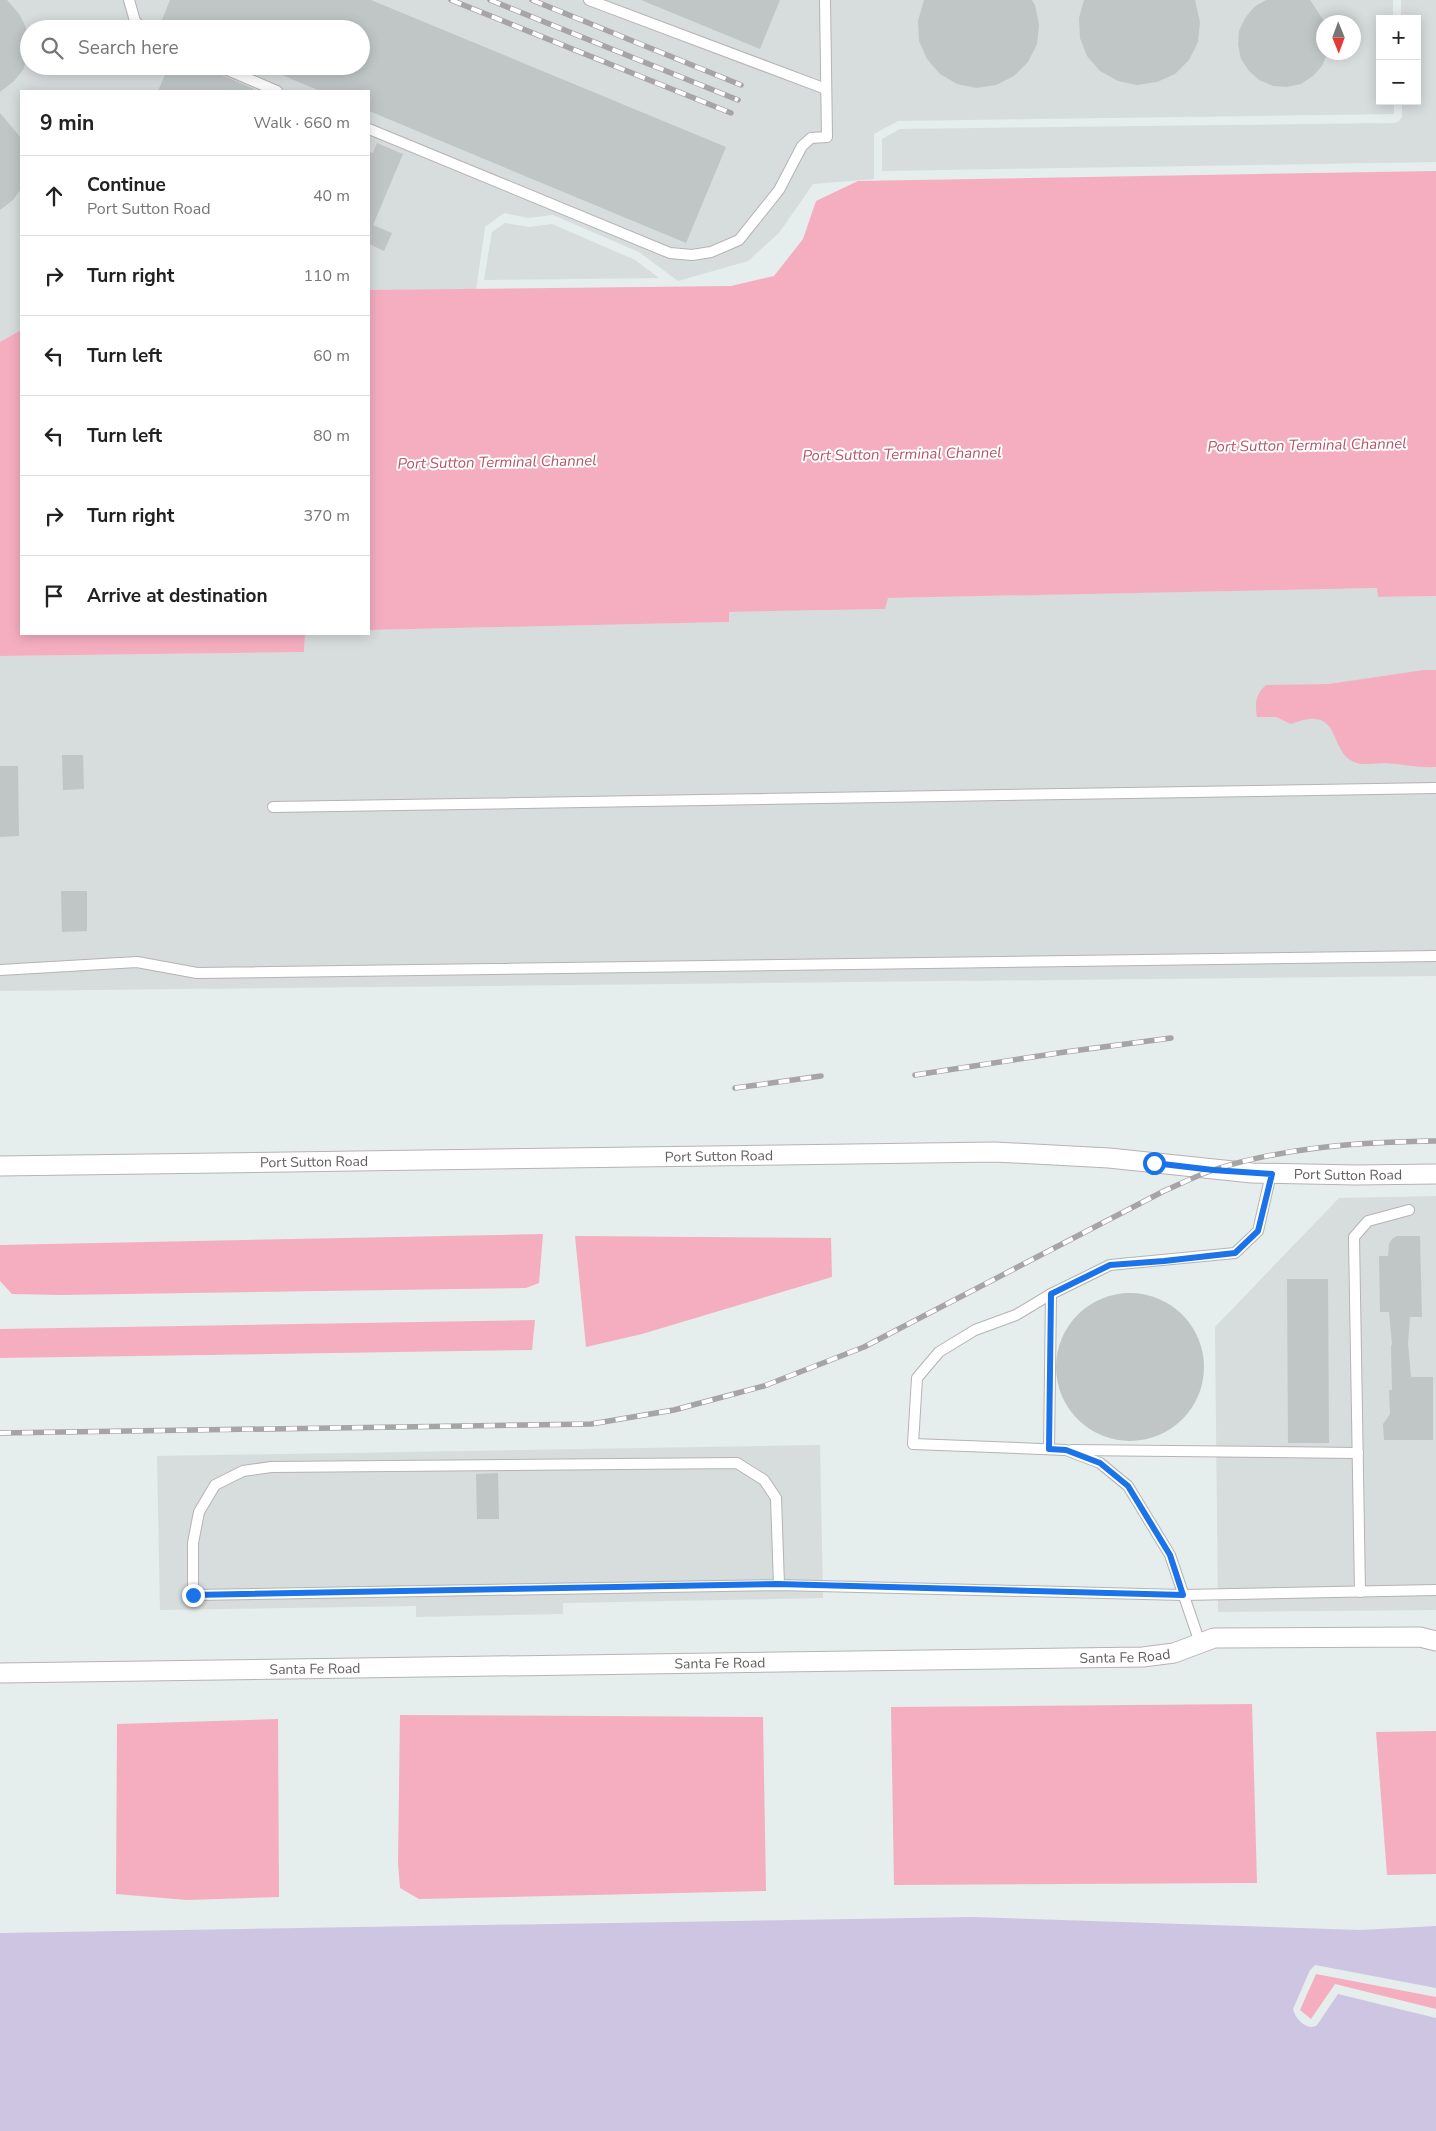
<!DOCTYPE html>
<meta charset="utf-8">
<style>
:root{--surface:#fff;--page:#f6f6f6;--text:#222;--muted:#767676;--line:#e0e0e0}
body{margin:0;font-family:"Nunito Sans",sans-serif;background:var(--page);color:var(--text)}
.controls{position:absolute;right:15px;top:15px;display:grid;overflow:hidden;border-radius:0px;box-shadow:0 2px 12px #0003}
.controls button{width:45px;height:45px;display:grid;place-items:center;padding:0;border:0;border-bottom:1px solid var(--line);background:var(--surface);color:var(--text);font:25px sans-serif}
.compass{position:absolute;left:1316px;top:15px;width:45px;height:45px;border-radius:50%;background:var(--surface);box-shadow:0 2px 12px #0003;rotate:179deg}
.stop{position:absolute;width:15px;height:15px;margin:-11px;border:4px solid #1a73e8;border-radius:50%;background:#fff}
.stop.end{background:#1a73e8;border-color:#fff;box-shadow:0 1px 5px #0008}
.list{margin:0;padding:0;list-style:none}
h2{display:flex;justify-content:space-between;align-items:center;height:65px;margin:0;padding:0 20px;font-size:21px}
h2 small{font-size:16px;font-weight:400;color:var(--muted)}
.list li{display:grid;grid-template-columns:32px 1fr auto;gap:15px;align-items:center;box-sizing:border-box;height:80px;padding:0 20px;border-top:1px solid var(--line)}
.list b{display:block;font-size:19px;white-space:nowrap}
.list p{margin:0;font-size:16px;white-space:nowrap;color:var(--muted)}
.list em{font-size:16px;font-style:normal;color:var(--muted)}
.icon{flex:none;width:28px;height:28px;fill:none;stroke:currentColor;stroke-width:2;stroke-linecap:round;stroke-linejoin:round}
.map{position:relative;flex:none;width:1436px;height:2131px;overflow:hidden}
.search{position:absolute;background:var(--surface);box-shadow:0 2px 12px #0003;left:20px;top:20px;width:350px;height:55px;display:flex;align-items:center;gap:12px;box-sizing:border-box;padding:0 18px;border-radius:28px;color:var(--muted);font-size:19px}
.panel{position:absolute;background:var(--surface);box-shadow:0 2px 12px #0003;left:20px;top:90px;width:350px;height:545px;border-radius:0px}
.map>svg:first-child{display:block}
.industrial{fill:#d7dcdc;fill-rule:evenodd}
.green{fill:#cec5e2}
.water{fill:#f5aec0}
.building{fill:#c0c6c6}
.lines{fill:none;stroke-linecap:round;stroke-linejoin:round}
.service-casing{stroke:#b8b2b3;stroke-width:12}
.minor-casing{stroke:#b8b2b3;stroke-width:21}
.service{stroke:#fff;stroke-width:10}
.minor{stroke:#fff;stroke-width:19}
.rail-casing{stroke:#a7a4a5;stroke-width:5.5}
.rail{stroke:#fff;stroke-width:4;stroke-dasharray:11;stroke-linecap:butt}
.route{stroke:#1a73e8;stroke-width:6}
.labels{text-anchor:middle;stroke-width:4;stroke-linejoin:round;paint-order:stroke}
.street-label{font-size:14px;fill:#645d5e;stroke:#fff}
.water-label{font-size:15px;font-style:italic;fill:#b55465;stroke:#fff}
</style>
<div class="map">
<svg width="1436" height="2131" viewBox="0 0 1436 2131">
<rect width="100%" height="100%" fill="#e5eded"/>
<g class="industrial">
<path d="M0,0H1393V19H1380V101H1394V114L898,121L874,134V179L813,184L779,233L748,261L678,281L639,252L553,215L528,218L504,213L485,227L476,290L369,291V91H21V330L0,342ZM1324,22H1354V52H1324ZM29,29H361V66H29Z"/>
<polygon points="1401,0 1436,0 1436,162 882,171 882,139 900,129 1395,123 1399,121 1402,117 1402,101 1417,101 1417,19 1401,19"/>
<polygon points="505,223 529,227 552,224 635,260 659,278 484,280 492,232"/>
<polygon points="1378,588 1378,597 1436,596 1436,976 0,991 0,656 304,652 305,634 369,634 369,630 728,622 728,612 885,609 887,598"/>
<polygon points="1436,1196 1436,1610 1218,1612 1215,1327 1339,1198"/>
<polygon points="820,1445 823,1598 563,1603 563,1614 416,1617 416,1606 160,1610 157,1456"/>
</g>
<path class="green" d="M973,1917L1360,1930L1436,1926V1988L1315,1965L1310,1970L1293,2009C1295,2019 1308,2032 1317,2025L1338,1994L1436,2018V2131H0V1933Z"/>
<g class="water">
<polygon points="1436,171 1436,596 1378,597 1377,588 888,598 885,609 729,612 729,622 369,630 369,290 731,286 774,276 803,239 816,201 858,181"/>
<polygon points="21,330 21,634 305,634 304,652 0,656 0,342"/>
<path d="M1424,670H1436V767C1419,768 1402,764 1385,763C1376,763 1363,766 1354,762C1327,750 1343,703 1291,724L1276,717H1257C1255,705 1255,694 1266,685L1329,684Z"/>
<polygon points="543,1234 539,1283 526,1288 60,1295 12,1294 0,1281 0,1245"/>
<polygon points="575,1236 831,1238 832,1277 642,1334 586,1347"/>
<polygon points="535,1320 532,1350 0,1358 0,1329"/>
<polygon points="1252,1704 1257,1883 894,1885 891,1707"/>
<polygon points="400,1715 763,1717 766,1891 419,1899 400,1888 398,1863"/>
<polygon points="278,1719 279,1897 187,1900 116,1894 117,1724"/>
<polygon points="1436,1731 1436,1874 1387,1875 1376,1732"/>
<polygon points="1316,1974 1436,1997 1436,2009 1335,1984 1311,2019 1300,2010"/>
</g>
<g class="building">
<polygon points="0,0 7,0 20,15 26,28 29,41 28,56 23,70 14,81 0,92"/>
<polygon points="170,0 371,0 726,147 686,243 369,111 369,91 320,91 263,67 259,76 236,66 361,66 361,29 169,29 160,25"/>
<polygon points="641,0 780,0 760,49"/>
<polygon points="924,0 1032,0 1035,5 1039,25 1037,44 1028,62 1014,76 996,85 976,88 957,84 940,74 927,59 919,41 918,21"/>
<polygon points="1084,0 1195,0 1200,22 1198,42 1189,60 1175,74 1157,82 1137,85 1118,81 1100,71 1087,56 1080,38 1079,18"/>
<polygon points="1266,0 1310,0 1324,21 1324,52 1328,52 1322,66 1313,76 1301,84 1287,87 1273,86 1259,80 1249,71 1241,59 1238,45 1239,31 1245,18 1254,7"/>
<polygon points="173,66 211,66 215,72 254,89 252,91 158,91 167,70 171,72"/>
<polygon points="0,113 21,138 21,189 13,200 0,210"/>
<polygon points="377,143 403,154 373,225 392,233 384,251 369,244 369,152 373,153"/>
<polygon points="62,755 83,755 84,789 63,790"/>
<polygon points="0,766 18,766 19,836 0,837"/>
<polygon points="61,891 87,891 87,931 62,932"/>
<polygon points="1397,1236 1420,1236 1422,1317 1410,1317 1408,1343 1411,1377 1433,1377 1433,1440 1384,1440 1383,1424 1390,1414 1389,1390 1392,1390 1391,1346 1392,1344 1389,1312 1380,1312 1379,1256 1388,1256 1389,1244 1392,1239"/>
<polygon points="1287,1279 1328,1279 1329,1443 1288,1443"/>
<circle cx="1130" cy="1367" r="74"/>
<polygon points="498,1473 499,1519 477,1519 476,1474"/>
</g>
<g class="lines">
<defs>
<g id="service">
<polyline points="129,0 135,21 143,29"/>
<polyline points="589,0 826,89"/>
<polyline points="218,66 277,91"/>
<polyline points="369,129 670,253 692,255 711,252 739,240 779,190 802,146 811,138 827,137 825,0"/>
<polyline points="273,807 1436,788"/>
<polyline points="0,970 137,962 197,973 1436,956"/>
<polyline points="1049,1449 1051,1294"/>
<polyline points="1072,1450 1358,1453"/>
<polyline points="779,1585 776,1498 764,1480 737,1463 271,1467 243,1471 215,1485 199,1512 193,1543 193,1595 779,1585 1183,1595 1436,1590"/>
<polyline points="1360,1592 1354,1237 1368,1221 1409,1210"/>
<polyline points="1200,1643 1170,1555 1128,1486 1100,1463 1066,1450 913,1444 917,1378 939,1352 975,1330 1016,1315 1051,1294 1110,1265 1235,1253 1258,1231 1271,1174"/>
</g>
<g id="minor">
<path id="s1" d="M0,1166L995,1152L1109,1158L1252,1173L1356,1175L1436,1174"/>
<path id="s2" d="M0,1673L1143,1657L1174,1653L1214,1638L1420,1637L1436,1641"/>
</g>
</defs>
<use href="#service" class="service-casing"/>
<use href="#minor" class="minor-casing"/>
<use href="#service" class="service"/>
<use href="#minor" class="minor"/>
<defs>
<g id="rail">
<polyline points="451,0 731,113"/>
<polyline points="490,0 738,100"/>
<polyline points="532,0 741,85"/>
<polyline points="915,1075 1065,1052 1171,1038"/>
<polyline points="735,1088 821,1076"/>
<path d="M0,1433L591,1424L674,1410L764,1386L864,1347L1164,1191C1180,1184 1196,1176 1213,1170C1285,1147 1361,1142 1436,1141"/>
</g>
</defs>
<use href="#rail" class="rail-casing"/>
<use href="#rail" class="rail"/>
</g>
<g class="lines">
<polyline class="route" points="193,1595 778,1584 1183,1595 1170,1555 1128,1486 1100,1463 1066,1450 1049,1449 1051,1294 1110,1265 1164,1261 1235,1253 1258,1231 1272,1174 1213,1170 1154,1163"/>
</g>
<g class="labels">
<g class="street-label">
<text dy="5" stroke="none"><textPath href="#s1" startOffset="719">Port Sutton Road</textPath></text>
<text dy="5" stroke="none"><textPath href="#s1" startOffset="314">Port Sutton Road</textPath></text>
<text dy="5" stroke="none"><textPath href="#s1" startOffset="1349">Port Sutton Road</textPath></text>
<text dy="5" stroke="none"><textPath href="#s2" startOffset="1125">Santa Fe Road</textPath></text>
<text dy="5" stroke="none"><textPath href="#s2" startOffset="720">Santa Fe Road</textPath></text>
<text dy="5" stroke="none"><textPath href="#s2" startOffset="315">Santa Fe Road</textPath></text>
</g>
<g class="water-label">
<text transform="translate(1307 445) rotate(-1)" y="5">Port Sutton Terminal Channel</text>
<text transform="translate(902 454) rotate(-1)" y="5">Port Sutton Terminal Channel</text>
<text transform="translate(497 462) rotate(-1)" y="5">Port Sutton Terminal Channel</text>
</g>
</g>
</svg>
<div class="controls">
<button>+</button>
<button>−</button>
</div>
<svg class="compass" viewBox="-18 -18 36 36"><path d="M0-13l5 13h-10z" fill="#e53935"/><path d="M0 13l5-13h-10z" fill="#767676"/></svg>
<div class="stop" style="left:1154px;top:1163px"></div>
<div class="stop end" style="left:193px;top:1595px"></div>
<div class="search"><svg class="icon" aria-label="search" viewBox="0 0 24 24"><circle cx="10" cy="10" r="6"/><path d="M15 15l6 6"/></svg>Search here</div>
<section class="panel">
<h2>9 min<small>Walk · 660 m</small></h2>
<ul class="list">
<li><svg class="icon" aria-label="ahead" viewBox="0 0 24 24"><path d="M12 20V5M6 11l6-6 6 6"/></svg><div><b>Continue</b><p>Port Sutton Road</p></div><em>40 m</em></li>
<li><svg class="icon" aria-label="right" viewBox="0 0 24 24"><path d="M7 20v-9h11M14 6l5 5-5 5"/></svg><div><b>Turn right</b></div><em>110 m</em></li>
<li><svg class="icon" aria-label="left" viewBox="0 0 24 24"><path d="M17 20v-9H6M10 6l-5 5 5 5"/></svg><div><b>Turn left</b></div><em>60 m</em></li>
<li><svg class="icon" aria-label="left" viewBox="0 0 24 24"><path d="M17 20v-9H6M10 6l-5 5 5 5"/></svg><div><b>Turn left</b></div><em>80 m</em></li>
<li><svg class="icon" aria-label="right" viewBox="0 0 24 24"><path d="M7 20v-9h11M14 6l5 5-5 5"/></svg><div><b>Turn right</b></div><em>370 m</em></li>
<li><svg class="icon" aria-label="arrive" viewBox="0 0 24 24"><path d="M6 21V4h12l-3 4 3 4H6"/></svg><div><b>Arrive at destination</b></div></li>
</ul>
</section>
</div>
